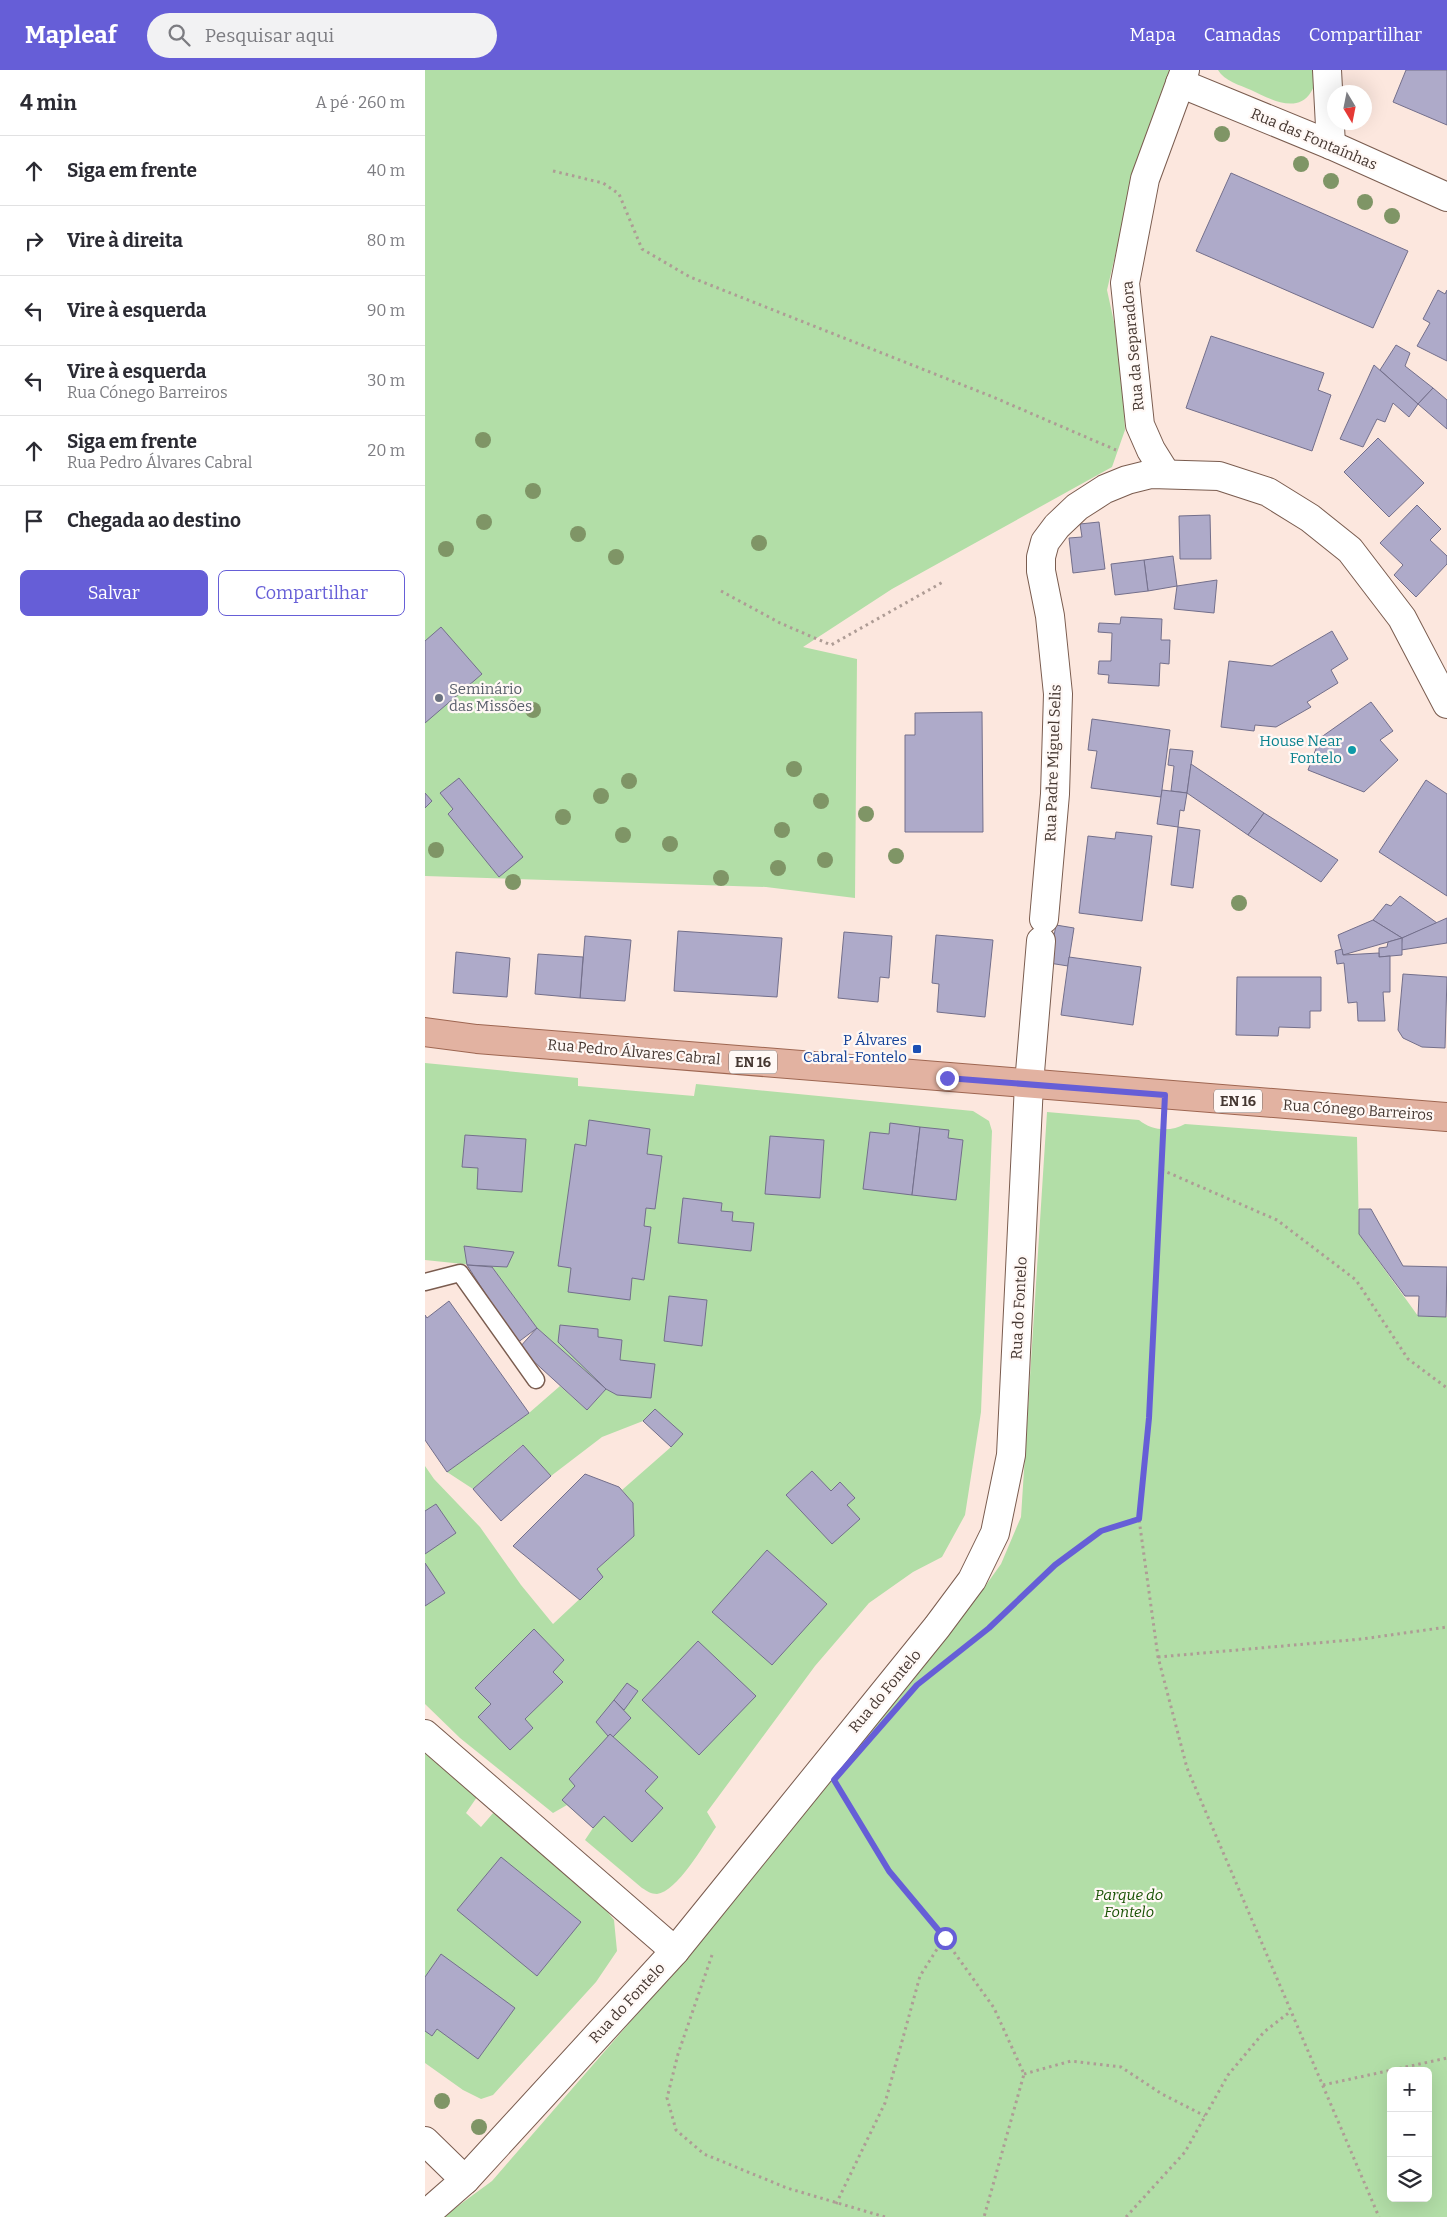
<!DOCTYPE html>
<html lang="pt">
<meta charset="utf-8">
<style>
:root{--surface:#fff;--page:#f2f2f3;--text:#2b2b33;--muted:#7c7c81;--line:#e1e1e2;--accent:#665ed7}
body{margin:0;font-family:Bitter,serif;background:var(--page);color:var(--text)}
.controls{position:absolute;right:15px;bottom:15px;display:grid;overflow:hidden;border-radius:8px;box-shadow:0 5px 20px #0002}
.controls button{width:45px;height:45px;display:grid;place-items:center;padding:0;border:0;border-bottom:1px solid var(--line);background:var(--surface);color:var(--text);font:25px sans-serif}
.compass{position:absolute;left:902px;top:15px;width:45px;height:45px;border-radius:50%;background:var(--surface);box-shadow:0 5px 20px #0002;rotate:170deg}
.stop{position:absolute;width:15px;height:15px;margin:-11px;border:4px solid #665ed7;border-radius:50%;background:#fff}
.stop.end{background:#665ed7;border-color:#fff;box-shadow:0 1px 5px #0008}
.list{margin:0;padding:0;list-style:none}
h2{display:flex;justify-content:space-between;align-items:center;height:65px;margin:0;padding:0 20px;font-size:21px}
h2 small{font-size:16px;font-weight:400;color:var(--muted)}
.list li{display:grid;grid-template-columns:32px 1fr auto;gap:15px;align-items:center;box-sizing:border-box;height:70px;padding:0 20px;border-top:1px solid var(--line)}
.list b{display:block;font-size:19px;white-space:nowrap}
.list p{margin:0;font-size:16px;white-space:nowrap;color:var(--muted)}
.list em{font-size:16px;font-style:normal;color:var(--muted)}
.actions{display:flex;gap:10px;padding:15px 20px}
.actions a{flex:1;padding:11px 0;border:1px solid var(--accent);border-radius:8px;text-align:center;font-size:18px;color:var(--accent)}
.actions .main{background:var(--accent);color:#fff}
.icon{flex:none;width:28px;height:28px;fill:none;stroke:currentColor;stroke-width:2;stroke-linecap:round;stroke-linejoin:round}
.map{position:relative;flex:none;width:1022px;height:2147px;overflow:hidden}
header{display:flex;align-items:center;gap:30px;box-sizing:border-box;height:70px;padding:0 25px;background:var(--accent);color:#fff}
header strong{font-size:24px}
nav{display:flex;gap:28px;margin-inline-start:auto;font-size:18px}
.search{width:350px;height:45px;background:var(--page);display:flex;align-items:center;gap:12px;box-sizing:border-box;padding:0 18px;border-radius:28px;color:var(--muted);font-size:19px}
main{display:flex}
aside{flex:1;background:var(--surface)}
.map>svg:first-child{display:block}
.green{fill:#b2dea7;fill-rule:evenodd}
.building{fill:#aeaac9;stroke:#736f8b}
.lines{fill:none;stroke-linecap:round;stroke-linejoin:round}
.lane-casing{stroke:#7a5c4f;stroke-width:19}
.street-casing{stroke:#7a5c4f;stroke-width:30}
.primary-casing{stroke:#9e6651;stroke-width:30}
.path{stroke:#ae9c95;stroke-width:3;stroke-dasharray:2.5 4;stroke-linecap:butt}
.lane{stroke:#fff;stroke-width:16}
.street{stroke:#fff;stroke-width:28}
.primary{stroke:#e2b2a1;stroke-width:28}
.tree{fill:#7f9566}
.route{stroke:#665ed7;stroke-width:6}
.worship-dot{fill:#6b7280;stroke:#fff8f5;stroke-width:2}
.culture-dot{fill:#0f9aa8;stroke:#fff8f5;stroke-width:2}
.transit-dot{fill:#1a4fb4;stroke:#fff8f5;stroke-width:2}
.labels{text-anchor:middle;stroke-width:4.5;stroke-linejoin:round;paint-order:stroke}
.shield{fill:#fff8f5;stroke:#7d716c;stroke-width:1}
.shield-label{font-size:14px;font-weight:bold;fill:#453731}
.street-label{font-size:15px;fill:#453731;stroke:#fff8f5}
.worship-label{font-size:15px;fill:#5b616d;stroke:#fff8f5;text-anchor:start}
.culture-label{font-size:15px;fill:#0d838f;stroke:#fff8f5;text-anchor:end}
.transit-label{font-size:15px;fill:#164399;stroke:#fff8f5;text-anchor:end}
.park-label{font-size:15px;font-style:italic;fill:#195204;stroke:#fff8f5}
</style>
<header>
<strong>Mapleaf</strong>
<div class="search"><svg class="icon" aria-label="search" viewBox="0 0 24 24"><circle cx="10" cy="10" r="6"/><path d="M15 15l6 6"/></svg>Pesquisar aqui</div>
<nav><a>Mapa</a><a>Camadas</a><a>Compartilhar</a></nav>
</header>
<main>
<aside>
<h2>4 min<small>A pé · 260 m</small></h2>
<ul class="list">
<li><svg class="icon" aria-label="ahead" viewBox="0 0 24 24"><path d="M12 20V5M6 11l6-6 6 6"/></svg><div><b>Siga em frente</b></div><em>40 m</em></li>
<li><svg class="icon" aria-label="right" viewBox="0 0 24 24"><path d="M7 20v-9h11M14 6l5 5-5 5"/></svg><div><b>Vire à direita</b></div><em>80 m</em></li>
<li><svg class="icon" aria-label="left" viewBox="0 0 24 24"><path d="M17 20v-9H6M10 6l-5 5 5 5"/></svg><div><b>Vire à esquerda</b></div><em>90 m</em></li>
<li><svg class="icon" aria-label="left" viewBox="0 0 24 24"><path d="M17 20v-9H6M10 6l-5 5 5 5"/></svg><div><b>Vire à esquerda</b><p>Rua Cónego Barreiros</p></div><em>30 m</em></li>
<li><svg class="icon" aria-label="ahead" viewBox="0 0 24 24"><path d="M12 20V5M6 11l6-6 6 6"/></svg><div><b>Siga em frente</b><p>Rua Pedro Álvares Cabral</p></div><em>20 m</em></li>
<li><svg class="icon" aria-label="arrive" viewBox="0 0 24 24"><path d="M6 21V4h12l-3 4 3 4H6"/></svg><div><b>Chegada ao destino</b></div></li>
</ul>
<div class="actions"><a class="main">Salvar</a><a>Compartilhar</a></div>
</aside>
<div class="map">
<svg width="1022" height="2147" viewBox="0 0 1022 2147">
<rect width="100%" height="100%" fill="#fce7de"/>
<g class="green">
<polygon points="0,0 746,0 710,102 682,220 696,284 700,360 687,397 467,519 378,577 432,589 430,828 341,817 0,806"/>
<path d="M793,0H889C890,9 891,14 886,22C872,45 843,28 826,20C815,15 799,11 793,0Z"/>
<path d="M0,993L153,1008V1016L269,1026L271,1014L548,1041L564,1051L567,1061L556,1342L540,1445L517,1487L488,1502L444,1533L390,1596L282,1742L291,1757C279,1774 252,1822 232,1824C226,1824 222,1821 217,1818L160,1770L168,1758L142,1735L128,1743L35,1668L0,1634V1396L9,1409L55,1457L96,1515L128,1554L178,1507L172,1499L209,1466L208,1433L197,1420L246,1377L218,1351L177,1367L126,1406L97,1375L48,1419L22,1402L104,1343L135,1316L162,1340L181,1319L112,1258L67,1197L0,1190Z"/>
<path d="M622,1042L714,1050C727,1061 746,1062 760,1054L932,1067L934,1164L993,1246L1022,1247V2147H18L67,2111L266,1882L551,1529L576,1494L596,1447ZM966,2001H1003V2128H966Z"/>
<polygon points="0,1683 52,1727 41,1743 56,1757 69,1742 177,1835 189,1850 192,1881 171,1912 68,2025 56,2029 38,2020 0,1993"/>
</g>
<g class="building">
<polygon points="981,0 1022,0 1022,55 968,32"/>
<polygon points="806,103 983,181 948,258 771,181"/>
<polygon points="1013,220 1020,224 1022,220 1022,291 992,276 1005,253 998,249"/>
<polygon points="786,266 899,303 893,320 906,325 887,381 761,338"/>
<polygon points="971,275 985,283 980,296 1008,318 993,334 955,300"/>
<polygon points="949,295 993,334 984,347 968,333 960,352 952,349 938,377 915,369"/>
<polygon points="1008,318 1022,330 1022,359 993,334"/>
<polygon points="953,368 999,413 964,447 919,402"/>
<polygon points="992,435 1016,459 1005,470 1022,486 1022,494 991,527 969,505 978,495 955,473"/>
<polygon points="785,445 786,489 755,489 754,446"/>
<polygon points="674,452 680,499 648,503 644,468 657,467 655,454"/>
<polygon points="748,486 752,516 723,521 719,490"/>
<polygon points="719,490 723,521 690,525 686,494"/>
<polygon points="792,510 789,543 749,539 752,516"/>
<polygon points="696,547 737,549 736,570 745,570 744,594 735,593 734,616 683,613 684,605 673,604 674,591 686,591 687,563 673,562 674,553 695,554"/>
<polygon points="16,557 57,604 0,653 0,571"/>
<polygon points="907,561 923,589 906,600 913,613 882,632 886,637 851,657 830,655 829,661 796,657 804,591 847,596"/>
<polygon points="946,632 968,661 955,670 973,690 939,722 883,700 895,668"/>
<polygon points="557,642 558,762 480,762 480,665 490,665 490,643"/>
<polygon points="667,649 745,660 736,727 666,718 672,681 663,680"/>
<polygon points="745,679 768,681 762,723 746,721 749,696 743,695"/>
<polygon points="766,694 839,743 823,765 762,723"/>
<polygon points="34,708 98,787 74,807 23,744 28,739 15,723"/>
<polygon points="1001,710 1022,724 1022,826 954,782"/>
<polygon points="737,720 762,723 759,741 755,740 753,757 732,754"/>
<polygon points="0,723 7,731 0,738"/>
<polygon points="839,743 913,790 896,812 823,765"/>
<polygon points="753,757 775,760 768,818 746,815"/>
<polygon points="691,762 727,766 717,851 654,843 663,766 690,769"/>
<polygon points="975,826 1012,853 977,868 948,850 961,834 966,836"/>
<polygon points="1022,848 1022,873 976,880 977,868"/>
<polygon points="948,850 977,868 918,885 913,865"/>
<polygon points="631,855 649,858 643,896 624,893"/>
<polygon points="253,861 357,868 352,927 249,921"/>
<polygon points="419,862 467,866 464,908 455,907 453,932 413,928"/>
<polygon points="511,865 568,870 560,947 512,942 514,914 507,913"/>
<polygon points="160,866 206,870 200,931 155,928"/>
<polygon points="977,868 977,885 954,887 954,878 962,877 963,872"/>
<polygon points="917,879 918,885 954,883 954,887 965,886 965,922 958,922 960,951 933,951 932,932 923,933 919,893 912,894 910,881"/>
<polygon points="31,882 85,888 82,927 28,923"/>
<polygon points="113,884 158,887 155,928 110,924"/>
<polygon points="644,887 716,897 708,955 636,945"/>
<polygon points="978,904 1022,907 1020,978 997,977 978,968 973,960"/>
<polygon points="812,907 896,907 896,941 885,941 885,958 854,957 853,966 811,965"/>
<polygon points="164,1050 225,1059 222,1084 237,1086 230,1139 221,1138 219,1156 226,1157 219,1210 207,1208 205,1230 143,1222 146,1198 133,1196 150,1074 161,1076"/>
<polygon points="465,1053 495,1057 487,1125 438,1119 445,1062 464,1064"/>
<polygon points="495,1057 524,1060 523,1068 538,1070 531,1130 487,1125"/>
<polygon points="40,1065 101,1069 97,1122 52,1119 53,1098 37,1097"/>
<polygon points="345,1066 399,1070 395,1128 340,1124"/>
<polygon points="258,1128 297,1133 296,1141 308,1142 307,1151 329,1153 326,1181 253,1173"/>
<polygon points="934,1139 946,1139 978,1196 1022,1197 1021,1247 993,1246 994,1226 980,1226 934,1164"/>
<polygon points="39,1176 89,1182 82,1197 42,1195"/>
<polygon points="42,1195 67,1197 112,1258 92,1273"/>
<polygon points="244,1226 282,1230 277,1276 239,1271"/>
<polygon points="24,1231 104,1343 22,1402 0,1370 0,1245 2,1248"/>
<polygon points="135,1255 173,1259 173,1267 197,1270 195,1290 230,1294 226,1328 192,1325 181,1319 133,1272"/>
<polygon points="112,1258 181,1319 162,1340 94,1278"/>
<polygon points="230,1339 258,1364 246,1377 218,1351"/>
<polygon points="98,1375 126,1406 76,1451 48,1419"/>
<polygon points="387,1401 406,1421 415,1412 430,1428 422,1435 435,1449 407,1474 361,1425"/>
<polygon points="160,1404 194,1417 208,1433 209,1466 172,1499 178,1507 155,1530 88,1476"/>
<polygon points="11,1434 31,1463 0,1484 0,1441"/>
<polygon points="342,1480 402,1534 347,1595 287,1542"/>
<polygon points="0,1493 20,1523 0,1536"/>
<polygon points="109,1559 139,1590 128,1602 138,1612 100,1649 108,1658 85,1680 53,1647 66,1634 50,1618"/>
<polygon points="273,1571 331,1626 274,1685 217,1630"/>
<polygon points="202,1613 213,1621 199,1640 189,1630"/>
<polygon points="189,1630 206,1648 188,1667 185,1664 183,1666 171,1652"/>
<polygon points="185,1664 233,1707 220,1721 238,1738 207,1772 179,1746 168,1758 137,1730 150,1716 144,1709"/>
<polygon points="76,1787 156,1852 112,1906 32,1840"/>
<polygon points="16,1884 90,1938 53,1989 12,1959 7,1966 0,1961 0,1907"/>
</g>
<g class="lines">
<defs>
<polyline id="lane" points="0,1212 35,1203 111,1310"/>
<g id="street">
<polyline points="902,0 906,75"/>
<polyline points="755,13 906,75 1022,127"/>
<polyline points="741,404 726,380 715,355 700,213 720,109 760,0"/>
<polyline points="619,849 630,724 633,624 625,546 616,501 616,487 620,472 632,456 652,437 680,419 702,410 726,404 794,406 843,422 885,448 925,480 977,548 1022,634"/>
<polyline points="0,1664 250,1881"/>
<polyline points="0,2071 40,2110"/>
<polyline points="0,2145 40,2110 250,1881 512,1557 547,1510 570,1463 586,1385 604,1014 616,871"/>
</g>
<polyline id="primary" points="0,962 52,969 1022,1047"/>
</defs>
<use href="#lane" class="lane-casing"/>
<use href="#street" class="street-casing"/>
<use href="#primary" class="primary-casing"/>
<g class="path">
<polyline points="128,101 178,113 194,124 217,179 265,207 568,327 691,380"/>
<polyline points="296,521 355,553 406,575 518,512"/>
<polyline points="738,1054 737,1100 852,1150 931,1210 983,1289 1022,1318"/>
<polyline points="737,1100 724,1348 714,1449 733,1587 762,1698 954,2147"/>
<polyline points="533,1583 564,1558 630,1495 677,1461 714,1449"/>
<polyline points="733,1587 937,1569 1022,1557"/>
<polyline points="417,1723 464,1801 519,1868 569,1938 599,2004 559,2147"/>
<polyline points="287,1885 253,1984 242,2028 251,2060 279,2084 362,2118 460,2147"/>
<polyline points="599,2004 646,1991 696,1997 737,2024 780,2046"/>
<polyline points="898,2015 1022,1988"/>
<polyline points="411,2134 460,2033 495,1906 519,1868"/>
<polyline points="701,2147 760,2082 803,2005 839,1962 866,1941"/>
</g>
<use href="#lane" class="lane"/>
<use href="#street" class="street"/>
<use href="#primary" class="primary"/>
</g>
<g class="tree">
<circle cx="797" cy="64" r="8"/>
<circle cx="876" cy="94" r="8"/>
<circle cx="906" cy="111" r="8"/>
<circle cx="940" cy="132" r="8"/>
<circle cx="967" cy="146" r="8"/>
<circle cx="58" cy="370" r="8"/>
<circle cx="108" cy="421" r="8"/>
<circle cx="59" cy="452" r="8"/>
<circle cx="153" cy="464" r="8"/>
<circle cx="334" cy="473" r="8"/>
<circle cx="21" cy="479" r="8"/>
<circle cx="191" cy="487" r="8"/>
<circle cx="108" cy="640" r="8"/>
<circle cx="369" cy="699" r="8"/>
<circle cx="204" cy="711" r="8"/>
<circle cx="176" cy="726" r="8"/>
<circle cx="396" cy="731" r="8"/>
<circle cx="441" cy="744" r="8"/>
<circle cx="138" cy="747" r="8"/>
<circle cx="357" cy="760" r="8"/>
<circle cx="198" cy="765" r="8"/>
<circle cx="245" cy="774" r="8"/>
<circle cx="11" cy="780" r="8"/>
<circle cx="471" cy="786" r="8"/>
<circle cx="400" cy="790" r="8"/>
<circle cx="353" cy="798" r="8"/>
<circle cx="296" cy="808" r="8"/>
<circle cx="88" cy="812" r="8"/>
<circle cx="814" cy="833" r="8"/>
<circle cx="17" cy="2031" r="8"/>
<circle cx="54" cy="2057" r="8"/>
</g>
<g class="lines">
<polyline class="route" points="520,1868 464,1801 409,1710 492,1615 564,1558 630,1495 676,1461 714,1449 724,1348 740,1025 522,1008"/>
</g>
<circle class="worship-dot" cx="14" cy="628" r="5"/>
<circle class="culture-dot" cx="927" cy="680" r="5"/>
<rect class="transit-dot" x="487" y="974" width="10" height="10" rx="2.5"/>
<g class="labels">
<g class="shield">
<rect x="304" y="980.5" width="48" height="23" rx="4"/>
<rect x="789" y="1019.5" width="48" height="23" rx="4"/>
</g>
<g class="shield-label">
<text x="328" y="997">EN 16</text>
<text x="813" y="1036">EN 16</text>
</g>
<g class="street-label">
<text transform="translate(889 69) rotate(23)" y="5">Rua das Fontaínhas</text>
<text transform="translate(708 276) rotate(-95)" y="5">Rua da Separadora</text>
<text transform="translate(628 693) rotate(-88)" y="5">Rua Padre Miguel Selis</text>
<text transform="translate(209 982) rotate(5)" y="5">Rua Pedro Álvares Cabral</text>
<text transform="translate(933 1040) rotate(4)" y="5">Rua Cónego Barreiros</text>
<text transform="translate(594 1238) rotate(-87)" y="5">Rua do Fontelo</text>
<text transform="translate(460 1621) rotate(-50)" y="5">Rua do Fontelo</text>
<text transform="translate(202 1933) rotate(-47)" y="5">Rua do Fontelo</text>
</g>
<g class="worship-label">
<text x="24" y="624">Seminário<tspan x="24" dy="17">das Missões</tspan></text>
</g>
<g class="culture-label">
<text x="917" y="676">House Near<tspan x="917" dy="17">Fontelo</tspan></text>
</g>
<g class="transit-label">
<text x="482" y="975">P Álvares<tspan x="482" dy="17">Cabral-Fontelo</tspan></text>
</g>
<g class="park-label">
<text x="704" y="1830">Parque do<tspan x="704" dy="17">Fontelo</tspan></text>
</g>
</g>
</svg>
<div class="controls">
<button>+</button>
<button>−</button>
<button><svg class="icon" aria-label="layers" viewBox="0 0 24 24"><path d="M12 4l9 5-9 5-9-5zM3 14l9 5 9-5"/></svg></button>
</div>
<svg class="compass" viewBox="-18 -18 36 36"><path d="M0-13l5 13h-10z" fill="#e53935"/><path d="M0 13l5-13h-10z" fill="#7c7c81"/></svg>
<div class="stop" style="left:520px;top:1868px"></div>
<div class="stop end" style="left:522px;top:1008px"></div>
</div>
</main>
